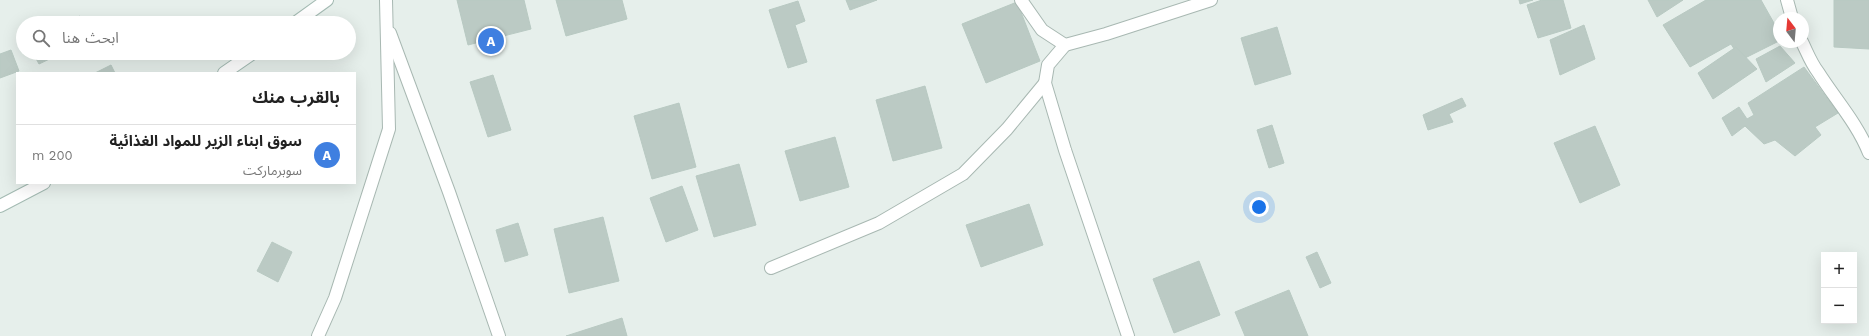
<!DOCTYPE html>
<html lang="ar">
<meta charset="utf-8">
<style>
:root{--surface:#fff;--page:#f2f2f2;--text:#222;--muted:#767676;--line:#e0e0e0;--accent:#0f766e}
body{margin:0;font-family:"Work Sans","Noto Sans Arabic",sans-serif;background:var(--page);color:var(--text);direction:rtl}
.controls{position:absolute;right:12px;bottom:12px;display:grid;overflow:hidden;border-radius:0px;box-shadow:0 4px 16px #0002}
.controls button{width:36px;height:36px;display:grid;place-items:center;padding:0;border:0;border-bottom:1px solid var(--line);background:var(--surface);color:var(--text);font:20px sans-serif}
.compass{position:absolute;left:1773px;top:12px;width:36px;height:36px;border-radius:50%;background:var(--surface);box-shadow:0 4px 16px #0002;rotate:344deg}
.you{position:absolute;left:1259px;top:207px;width:14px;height:14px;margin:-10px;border:3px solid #fff;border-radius:50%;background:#1a73e8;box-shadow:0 0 0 6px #1a73e833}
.badge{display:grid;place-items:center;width:26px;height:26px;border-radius:50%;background:var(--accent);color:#fff;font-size:13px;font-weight:700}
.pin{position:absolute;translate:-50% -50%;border:2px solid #fff;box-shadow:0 1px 4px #0006}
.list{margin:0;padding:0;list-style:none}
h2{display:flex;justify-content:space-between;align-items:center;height:52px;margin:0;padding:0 16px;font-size:17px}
h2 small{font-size:13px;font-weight:400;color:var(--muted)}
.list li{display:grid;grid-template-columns:26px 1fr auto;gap:12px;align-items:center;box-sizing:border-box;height:60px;padding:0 16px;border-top:1px solid var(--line)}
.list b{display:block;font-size:15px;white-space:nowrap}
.list p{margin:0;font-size:13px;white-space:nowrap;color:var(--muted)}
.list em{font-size:13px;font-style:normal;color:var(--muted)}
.icon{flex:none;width:22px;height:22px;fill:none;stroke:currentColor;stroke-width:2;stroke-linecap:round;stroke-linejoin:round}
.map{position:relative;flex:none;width:1869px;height:336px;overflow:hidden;direction:ltr}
.search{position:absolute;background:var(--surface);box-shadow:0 4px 16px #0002;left:16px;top:16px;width:340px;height:44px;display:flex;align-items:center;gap:10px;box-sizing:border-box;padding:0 14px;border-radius:22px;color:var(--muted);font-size:15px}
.panel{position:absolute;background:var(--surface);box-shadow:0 4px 16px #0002;left:16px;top:72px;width:340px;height:112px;border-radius:0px;direction:rtl}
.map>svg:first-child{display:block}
.building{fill:#bbcac4;stroke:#b8c9c2}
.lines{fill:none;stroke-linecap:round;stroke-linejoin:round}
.minor-casing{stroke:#a8b8b2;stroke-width:14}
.secondary-casing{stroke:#a4bbb3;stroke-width:14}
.minor{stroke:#fff;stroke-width:12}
.secondary{stroke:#fff;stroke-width:12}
</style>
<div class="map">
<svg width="1869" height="336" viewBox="0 0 1869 336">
<rect width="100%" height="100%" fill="#e6efeb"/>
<g class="building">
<polygon points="457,0 524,0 531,29 468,45"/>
<polygon points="556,0 622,0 627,19 566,36"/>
<polygon points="846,0 877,0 850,10"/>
<polygon points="1519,0 1533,0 1520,4"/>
<polygon points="1542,0 1563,0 1571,28 1538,38 1527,5"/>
<polygon points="1648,0 1683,0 1657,17"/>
<polygon points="1706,0 1761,0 1779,32 1779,41 1741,60 1731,44 1690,67 1663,25"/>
<polygon points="1834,0 1869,0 1869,49 1834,47"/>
<polygon points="798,1 805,21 795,25 807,62 788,68 769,10"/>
<polygon points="1017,2 1040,61 986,83 962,24"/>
<polygon points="80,16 83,23 65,23"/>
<polygon points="1584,25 1595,59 1560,75 1550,40"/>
<polygon points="1277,27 1291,74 1255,85 1241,38"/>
<polygon points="1780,46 1795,63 1766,82 1756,59"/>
<polygon points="1736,47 1757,69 1713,99 1698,73"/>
<polygon points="11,50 19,71 0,78 0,54"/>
<polygon points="33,53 62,53 39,64"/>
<polygon points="111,65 115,73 95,73"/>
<polygon points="1804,67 1838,113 1815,127 1821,135 1795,156 1775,140 1764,144 1745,126 1732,136 1722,118 1739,107 1747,119 1754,115 1748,103"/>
<polygon points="493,75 511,130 488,137 470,82"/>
<polygon points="925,86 942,148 893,161 876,100"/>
<polygon points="1462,98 1466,106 1449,114 1453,122 1428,130 1423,115"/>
<polygon points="679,103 696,167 652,179 634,116"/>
<polygon points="1272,125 1284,163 1269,168 1257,130"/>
<polygon points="1595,126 1620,185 1580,203 1554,143"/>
<polygon points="835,137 849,187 800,201 785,151"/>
<polygon points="739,164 756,225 714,237 696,176"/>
<polygon points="682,186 698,230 666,242 650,198"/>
<polygon points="1029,204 1043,245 981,267 966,225"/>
<polygon points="603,217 619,281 569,293 554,229"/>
<polygon points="518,223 528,255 505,262 496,230"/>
<polygon points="272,242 292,252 278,282 257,271"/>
<polygon points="1317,252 1331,283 1320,288 1306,257"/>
<polygon points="1199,261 1220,315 1174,333 1153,279"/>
<polygon points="1289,290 1308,336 1245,336 1235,312"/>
<polygon points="622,318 627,336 566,336"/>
</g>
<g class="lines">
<defs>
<g id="minor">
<polyline points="1021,0 1042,30 1065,45 1106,34 1211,0"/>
<polyline points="1787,0 1792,18"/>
<polyline points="390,33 449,192 499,336"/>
<path d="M1802,42C1807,52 1811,63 1818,72C1835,99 1857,123 1869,153"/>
<polyline points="1065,45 1048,65 1045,83 1065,150 1128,336"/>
<polyline points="771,268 879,223 963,174 1007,129 1045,83"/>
<polyline points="318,336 335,298 389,129 386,0"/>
</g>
<g id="secondary">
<polyline points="295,23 327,0"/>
<polyline points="224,73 253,53"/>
<polyline points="0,206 44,183"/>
</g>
</defs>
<use href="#minor" class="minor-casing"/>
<use href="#secondary" class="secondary-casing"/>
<use href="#minor" class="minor"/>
<use href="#secondary" class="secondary"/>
</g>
</svg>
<div class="controls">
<button>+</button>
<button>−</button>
</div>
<svg class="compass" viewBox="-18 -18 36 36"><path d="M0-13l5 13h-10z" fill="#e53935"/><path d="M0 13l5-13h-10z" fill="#767676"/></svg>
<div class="you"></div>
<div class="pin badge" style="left:491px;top:41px;background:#3f7fe0">A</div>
<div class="search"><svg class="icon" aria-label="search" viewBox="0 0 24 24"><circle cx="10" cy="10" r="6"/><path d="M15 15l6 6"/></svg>ابحث هنا</div>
<section class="panel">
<h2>بالقرب منك<small></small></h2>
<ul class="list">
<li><span class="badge" style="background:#3f7fe0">A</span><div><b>سوق ابناء الزير للمواد الغذائية</b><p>سوبرماركت</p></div><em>200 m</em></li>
</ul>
</section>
</div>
